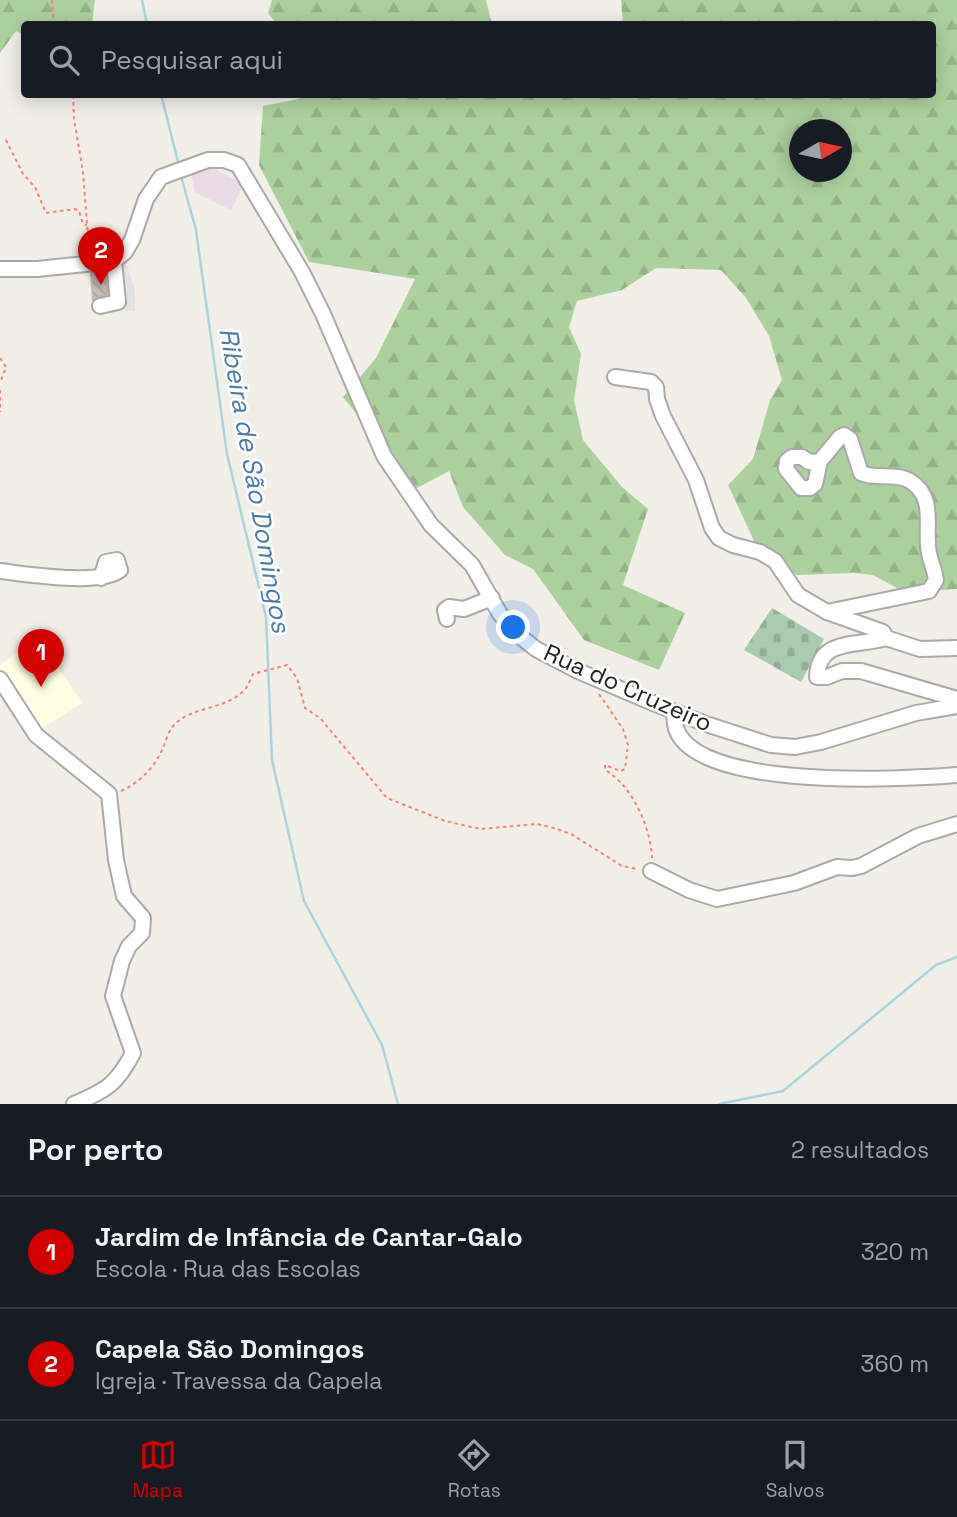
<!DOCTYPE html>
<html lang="pt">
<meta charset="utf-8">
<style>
:root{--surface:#171b24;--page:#242831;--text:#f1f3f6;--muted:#9ea1a6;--line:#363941;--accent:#d40000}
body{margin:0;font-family:"Space Grotesk",sans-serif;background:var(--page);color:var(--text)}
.compass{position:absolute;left:789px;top:119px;width:63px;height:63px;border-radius:50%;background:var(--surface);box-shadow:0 4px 18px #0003;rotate:81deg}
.you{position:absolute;left:514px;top:628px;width:24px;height:24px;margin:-18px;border:5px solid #fff;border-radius:50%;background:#1a73e8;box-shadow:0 0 0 10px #1a73e833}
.badge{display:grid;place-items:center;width:46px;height:46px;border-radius:50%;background:var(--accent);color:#fff;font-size:23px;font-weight:700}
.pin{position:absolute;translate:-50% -58px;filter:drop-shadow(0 2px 4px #0008)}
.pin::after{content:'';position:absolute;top:37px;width:24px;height:21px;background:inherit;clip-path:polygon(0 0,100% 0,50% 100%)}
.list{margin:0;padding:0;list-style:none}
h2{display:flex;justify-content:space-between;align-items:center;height:91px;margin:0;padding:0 28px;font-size:30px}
h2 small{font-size:23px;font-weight:400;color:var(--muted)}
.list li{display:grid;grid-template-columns:46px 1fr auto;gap:21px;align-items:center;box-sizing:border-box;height:112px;padding:0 28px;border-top:2px solid var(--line)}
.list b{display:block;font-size:26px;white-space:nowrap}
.list p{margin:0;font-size:23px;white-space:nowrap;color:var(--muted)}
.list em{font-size:23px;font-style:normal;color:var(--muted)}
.icon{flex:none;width:38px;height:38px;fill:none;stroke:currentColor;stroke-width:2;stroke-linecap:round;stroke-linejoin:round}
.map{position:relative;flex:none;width:957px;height:1104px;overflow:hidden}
.search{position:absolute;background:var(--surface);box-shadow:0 4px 18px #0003;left:21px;right:21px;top:21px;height:77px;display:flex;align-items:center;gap:18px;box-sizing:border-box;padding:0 24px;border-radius:7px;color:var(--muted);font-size:26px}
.sheet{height:315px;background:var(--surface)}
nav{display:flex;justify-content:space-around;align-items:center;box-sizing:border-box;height:98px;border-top:2px solid var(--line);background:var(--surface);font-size:19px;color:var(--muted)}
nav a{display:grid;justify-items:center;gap:4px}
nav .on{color:var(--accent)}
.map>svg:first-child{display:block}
.industrial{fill:#ebdbe8}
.education{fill:#ffffe5}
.forest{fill:url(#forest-firs);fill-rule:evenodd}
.cemetery{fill:url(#cemetery-stones)}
.parking{fill:#e2e2e2}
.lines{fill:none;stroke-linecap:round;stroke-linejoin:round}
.stream{stroke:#aad3df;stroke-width:2.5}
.building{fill:url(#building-back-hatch);stroke:#c4b6ab;stroke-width:2}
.minor-casing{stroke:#a9a9a9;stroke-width:18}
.path{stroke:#fa8072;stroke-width:2;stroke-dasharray:3.5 3.5;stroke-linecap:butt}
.minor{stroke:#fff;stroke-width:14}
.labels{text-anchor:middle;stroke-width:5;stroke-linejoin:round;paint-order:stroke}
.street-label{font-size:24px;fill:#222;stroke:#fff}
.water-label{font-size:26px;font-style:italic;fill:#4a7aab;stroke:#fff}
</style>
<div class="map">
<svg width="957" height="1104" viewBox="0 0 957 1104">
<defs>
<pattern id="forest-firs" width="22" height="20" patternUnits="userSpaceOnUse" patternTransform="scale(1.75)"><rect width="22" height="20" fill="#add19e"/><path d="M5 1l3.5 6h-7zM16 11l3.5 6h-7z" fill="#95b388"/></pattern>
<pattern id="cemetery-stones" width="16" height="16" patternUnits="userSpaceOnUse" patternTransform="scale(1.75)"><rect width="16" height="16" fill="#aacbaf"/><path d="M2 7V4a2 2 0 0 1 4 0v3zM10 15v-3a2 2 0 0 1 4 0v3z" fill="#92ae96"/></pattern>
<pattern id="building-back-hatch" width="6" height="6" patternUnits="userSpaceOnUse" patternTransform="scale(1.75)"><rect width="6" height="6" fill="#c7bfb8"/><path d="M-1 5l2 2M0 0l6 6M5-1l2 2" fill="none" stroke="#aba49e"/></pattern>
</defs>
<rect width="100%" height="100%" fill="#f2efe9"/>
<polygon class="industrial" points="215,163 215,169 244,184 231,210 195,192 190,168"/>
<polygon class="education" points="37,638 83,703 40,729 0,671 0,665"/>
<g class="forest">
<polygon points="0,0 95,0 92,24 24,24 24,35 16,31 0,53"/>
<polygon points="272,0 486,0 492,24 277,24 268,13"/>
<path d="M621,0H957V589L904,592L873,575L853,573L797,575L779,564L755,543L728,485L753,459L770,400L782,380L769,336L746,298L721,270L656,268L622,290L577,301L569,327L581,354L574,400L583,440L622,487L648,509L623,585L685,613L659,670L584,640L533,569L505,555L463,507L449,471L402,496L371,432L343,397L376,358L415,279L309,262L259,165L263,106L319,95L511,94L513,97L516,94H932V24H623ZM800,130H842V172H800Z"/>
</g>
<polygon class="cemetery" points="772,608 824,639 801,682 744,650"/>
<polygon class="parking" points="127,265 135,291 135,311 124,310 123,299 109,270"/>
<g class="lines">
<g class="stream">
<polyline points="142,0 147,24"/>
<polyline points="161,94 179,166"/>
<polyline points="181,176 196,230 227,454 266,617 272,760 304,901 382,1045 398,1104"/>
<polyline points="719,1104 783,1091 936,965 957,957"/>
</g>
</g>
<polygon class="building" points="105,272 108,294 93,300 91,273"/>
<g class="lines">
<defs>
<g id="minor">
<polyline points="0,269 37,269 114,261 125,252 132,240 146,199 161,177 208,160 224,160 238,165 302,272 323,314 384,456 431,525 472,565 500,614 517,634 536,649 578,671 653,703 706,724 771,745 795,747 821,742 916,713 957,706"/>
<polyline points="100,306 118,302 114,261"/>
<path d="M615,377L651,382L656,387L657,399L663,416L696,480L712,528L719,538L733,545L760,552L775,561L798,595L827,612L883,632L886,638C859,647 818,637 817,677H827L842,671H861L957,699"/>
<path d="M820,461L809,462L802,457H792L787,461L786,469L801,488H810L815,484L820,461L840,437L844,435L850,439L861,473C877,480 896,472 910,481C937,497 924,530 929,553C931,563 935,571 936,580L929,591L827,612"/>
<path d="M0,571C27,574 99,586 120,570L117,560L106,562L101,578"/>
<polyline points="447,619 445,610 449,607 464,609 492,598"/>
<polyline points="886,638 920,649 957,648"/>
<path d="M0,679L36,735L109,794L116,860L124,896L143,918L142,933L129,946L122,961L113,996L133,1053C117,1084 107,1090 74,1104"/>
<path d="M675,712C662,794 908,779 957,775"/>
<polyline points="651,871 689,890 717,899 794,883 837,867 852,868 861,866 918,836 957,824"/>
</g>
</defs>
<use href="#minor" class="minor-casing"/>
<g class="path">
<polyline points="52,0 54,24"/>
<polyline points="59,94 73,95 74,119 83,172 89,250"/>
<polyline points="6,140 23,174 35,187 46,213 75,209 79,211 83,224 87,225"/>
<polyline points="0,358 6,367 0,383"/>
<polyline points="0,390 0,412"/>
<path d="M599,694L623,729L628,745L625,769L620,771L605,765V770C632,785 651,828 652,858"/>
<path d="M121,791C139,783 154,768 162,750C166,742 168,731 174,725C193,705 229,710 246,688C249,684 251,678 253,674L287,665L297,678L305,708L320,718L387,798L445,821L481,829L537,824L554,828L571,834L622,866L637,869"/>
</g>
<use href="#minor" class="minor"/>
</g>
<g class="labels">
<g class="street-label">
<text transform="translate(628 688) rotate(24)" y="8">Rua do Cruzeiro</text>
</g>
<g class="water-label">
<text transform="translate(255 480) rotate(80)" y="9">Ribeira de São Domingos</text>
</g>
</g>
</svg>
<svg class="compass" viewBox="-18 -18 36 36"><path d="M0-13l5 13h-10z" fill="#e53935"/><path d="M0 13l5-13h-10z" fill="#9ea1a6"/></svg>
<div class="you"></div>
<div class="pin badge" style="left:41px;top:687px">1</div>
<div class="pin badge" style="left:101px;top:285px">2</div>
<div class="search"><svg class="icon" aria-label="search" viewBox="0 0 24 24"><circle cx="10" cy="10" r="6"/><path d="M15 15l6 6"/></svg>Pesquisar aqui</div>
</div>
<section class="sheet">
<h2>Por perto<small>2 resultados</small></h2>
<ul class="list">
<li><span class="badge">1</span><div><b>Jardim de Infância de Cantar-Galo</b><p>Escola · Rua das Escolas</p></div><em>320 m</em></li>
<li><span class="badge">2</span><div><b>Capela São Domingos</b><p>Igreja · Travessa da Capela</p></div><em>360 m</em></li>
</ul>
</section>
<nav>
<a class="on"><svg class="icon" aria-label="map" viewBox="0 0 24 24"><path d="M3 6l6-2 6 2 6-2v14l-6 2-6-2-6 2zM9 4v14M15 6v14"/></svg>Mapa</a>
<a><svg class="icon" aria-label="directions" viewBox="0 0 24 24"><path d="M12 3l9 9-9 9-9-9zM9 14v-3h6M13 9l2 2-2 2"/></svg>Rotas</a>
<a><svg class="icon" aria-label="saved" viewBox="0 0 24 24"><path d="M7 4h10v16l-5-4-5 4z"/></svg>Salvos</a>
</nav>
